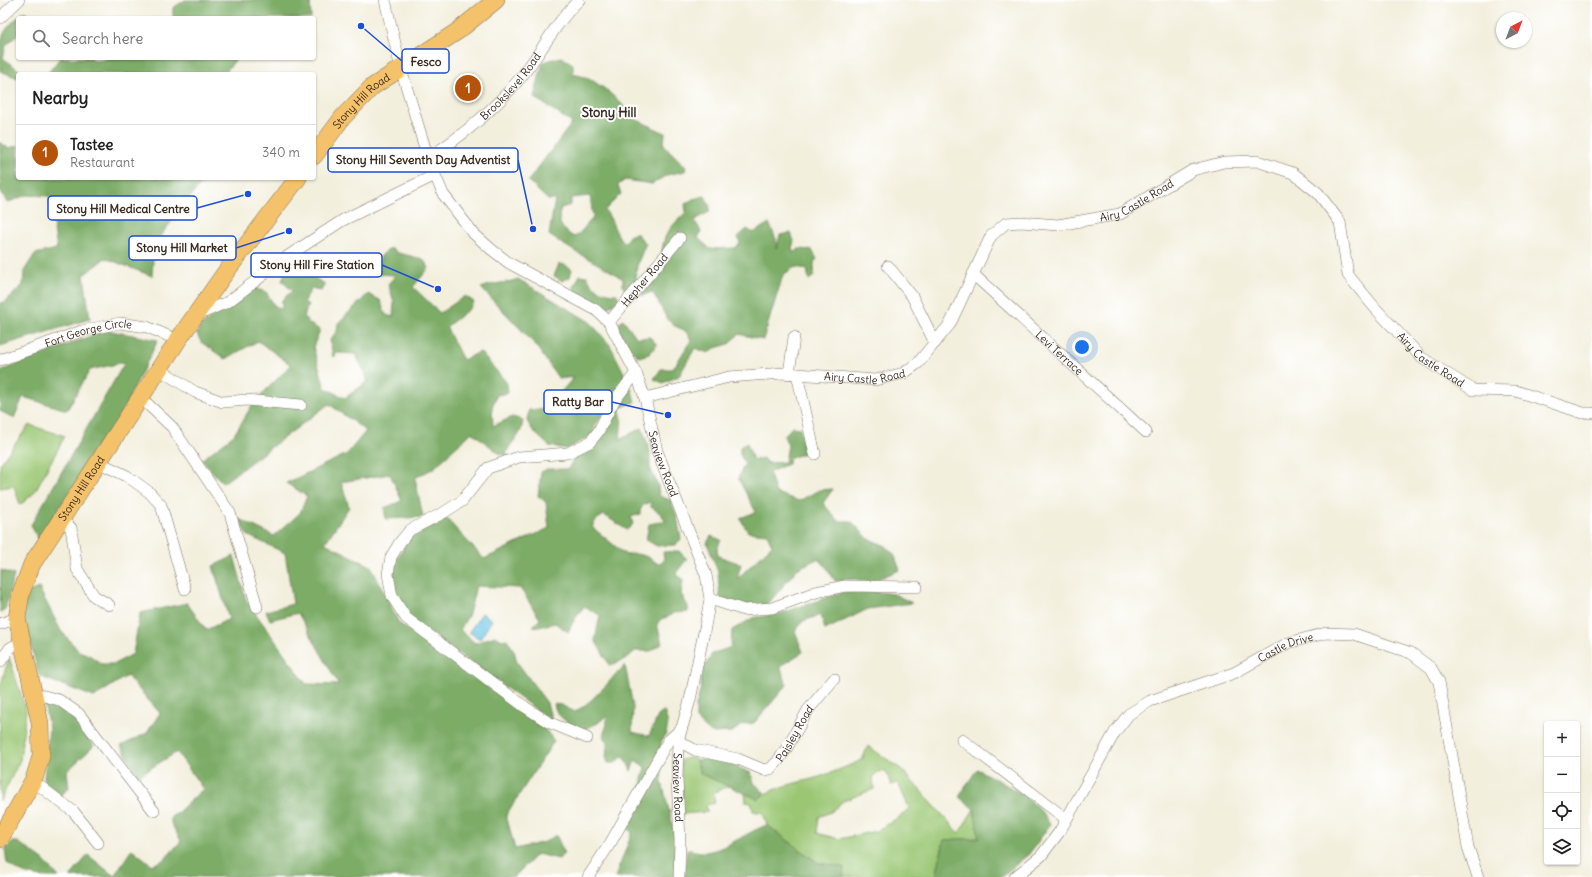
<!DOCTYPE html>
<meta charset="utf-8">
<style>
:root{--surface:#fff;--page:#f2f2f2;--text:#222;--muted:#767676;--line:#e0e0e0;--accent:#b45309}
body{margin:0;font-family:Delius,sans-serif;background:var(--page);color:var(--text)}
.controls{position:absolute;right:12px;bottom:12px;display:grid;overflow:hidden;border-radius:4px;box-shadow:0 1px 3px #0004}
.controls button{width:36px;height:36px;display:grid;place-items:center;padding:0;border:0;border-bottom:1px solid var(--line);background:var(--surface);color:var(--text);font:20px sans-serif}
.compass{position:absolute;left:1496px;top:12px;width:36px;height:36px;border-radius:50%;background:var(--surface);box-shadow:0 1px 3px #0004;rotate:42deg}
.you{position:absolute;left:1082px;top:347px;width:14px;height:14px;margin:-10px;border:3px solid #fff;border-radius:50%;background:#1a73e8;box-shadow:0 0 0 6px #1a73e833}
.badge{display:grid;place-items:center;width:26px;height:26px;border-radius:50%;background:var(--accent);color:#fff;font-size:13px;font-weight:700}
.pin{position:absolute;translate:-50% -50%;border:2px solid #fff;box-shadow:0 1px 4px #0006}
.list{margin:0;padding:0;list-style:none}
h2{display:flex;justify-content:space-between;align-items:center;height:52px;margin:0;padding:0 16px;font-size:17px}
h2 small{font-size:13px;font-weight:400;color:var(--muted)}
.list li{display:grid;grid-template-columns:26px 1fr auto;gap:12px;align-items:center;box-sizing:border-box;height:56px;padding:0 16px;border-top:1px solid var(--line)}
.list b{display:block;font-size:15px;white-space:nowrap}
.list p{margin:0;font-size:13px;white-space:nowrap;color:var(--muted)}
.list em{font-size:13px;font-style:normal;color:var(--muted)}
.icon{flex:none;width:22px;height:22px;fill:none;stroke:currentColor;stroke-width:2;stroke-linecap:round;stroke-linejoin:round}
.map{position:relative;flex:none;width:1592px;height:877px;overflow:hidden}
.search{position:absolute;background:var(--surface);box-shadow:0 1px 3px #0004;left:16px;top:16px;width:300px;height:44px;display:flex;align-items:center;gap:10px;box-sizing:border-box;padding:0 14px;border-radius:4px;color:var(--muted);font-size:15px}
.panel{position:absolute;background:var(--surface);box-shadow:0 1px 3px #0004;left:16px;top:72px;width:300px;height:108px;border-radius:4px}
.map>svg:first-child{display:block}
.green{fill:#9bc774;stroke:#6b7849;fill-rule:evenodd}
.forest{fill:#7cac66;stroke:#5c6b42;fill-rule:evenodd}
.water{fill:#65c4e4;stroke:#507781}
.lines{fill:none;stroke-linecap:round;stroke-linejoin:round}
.minor-casing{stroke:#7b6f61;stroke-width:12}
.primary-casing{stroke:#7b6f61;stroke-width:18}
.minor{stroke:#fff;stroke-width:11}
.primary{stroke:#f4c26a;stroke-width:17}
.labels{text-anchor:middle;stroke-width:4;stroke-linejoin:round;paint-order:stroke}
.street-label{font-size:11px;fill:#3b2a1e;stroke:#fff}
.quarter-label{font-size:13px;font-weight:bold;fill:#3b2a1e;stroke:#fff}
.leader{fill:none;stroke:#1d4ed8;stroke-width:1.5}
.callout-dot{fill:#1d4ed8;stroke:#fff;stroke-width:1.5}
.callout{fill:#fff;stroke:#1d4ed8;stroke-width:1.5}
.callout-label{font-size:12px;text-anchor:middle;font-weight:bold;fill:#3b2a1e}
</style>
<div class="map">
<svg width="1592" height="877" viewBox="0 0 1592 877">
<rect width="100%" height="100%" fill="#fff"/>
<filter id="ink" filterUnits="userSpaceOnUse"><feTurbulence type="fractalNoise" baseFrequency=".025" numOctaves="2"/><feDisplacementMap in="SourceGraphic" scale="8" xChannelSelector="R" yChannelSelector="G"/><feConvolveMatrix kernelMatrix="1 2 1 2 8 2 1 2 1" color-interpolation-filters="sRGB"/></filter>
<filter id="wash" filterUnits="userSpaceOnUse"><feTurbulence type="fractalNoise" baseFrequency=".012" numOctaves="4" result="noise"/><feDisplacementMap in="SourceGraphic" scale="16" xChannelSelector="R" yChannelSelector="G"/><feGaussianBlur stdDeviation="0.9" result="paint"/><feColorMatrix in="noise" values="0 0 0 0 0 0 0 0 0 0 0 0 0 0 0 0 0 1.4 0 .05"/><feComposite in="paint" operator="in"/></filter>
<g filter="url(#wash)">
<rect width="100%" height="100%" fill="#f3efdd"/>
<g class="green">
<polygon points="29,425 65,436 34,493 20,505 14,486 0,488 0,464"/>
<polygon points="9,657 26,710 20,760 0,801 0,688"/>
<path d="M868,746L901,769L959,833L974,809L980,838L944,840L936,877H916L911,875L908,877H843L844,867L818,863L767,825L763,813L753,811L751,803L746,802L745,793L758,799C773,786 799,783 819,777C834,772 848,766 862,760ZM886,771L891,785L898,783L909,808L901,816L876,831L839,839L817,833L819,817L831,812L843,801L874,789L873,776L878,772Z"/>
<polygon points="692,757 696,760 701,774 729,786 713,793 715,803 706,805 707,812 682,814 681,760"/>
</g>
<g class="forest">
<polygon points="185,0 310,0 311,18 173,18 173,8"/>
<path d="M25,11L32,18H18V34L6,46L3,58L24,74H18V78L0,71C0,35 0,32 25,11Z"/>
<path d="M561,57L573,64V74L589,78L605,89L619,101L633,118L665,133L664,145L686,167L685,171L667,175L652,184L625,180L618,185L621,194L605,210C613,220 614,232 623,242L626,241L629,236L636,233L646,243L637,265L635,293L628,295L623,286V279C599,263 573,252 549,235L555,199L548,200L528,181L572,123L534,97L543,62ZM590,196L593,218C586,224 582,233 574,237C562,230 556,222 561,208L571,205V198Z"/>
<polygon points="60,58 92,58 94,61 105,60 106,58 237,58 224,74 47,74"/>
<polygon points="0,142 8,148 18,146 18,178 210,178 200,185 154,244 152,276 105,258 84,275 90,319 0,346 0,303 5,302 23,285 24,271 35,254 57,249 49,196 26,195 7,203 0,189"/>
<path d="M705,196L710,207L709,212L693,221L697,224L701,232L698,238L710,249L735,248L740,243L738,237L747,229L753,233L769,223L776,239V249L780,235L791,233L794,241L792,248L793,253L799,249L812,250L817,259L814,263V276L809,280L807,269L795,267L783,275L763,340L739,334L729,344L715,348L708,353L695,348L679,376L663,383L654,379L661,369H673L691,340C684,325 679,331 670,322C664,316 659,301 652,292L641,296L683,240L684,233L678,232L662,256C662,234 671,227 686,212L685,204L693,199Z"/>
<path d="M390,248L398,253L423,259L429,268L413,287L440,313L465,296L474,302L469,309L446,327L463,360L480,352L507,383L508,393L497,395L492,407L493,426L512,417L523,420C521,439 514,437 506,453L508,456L500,454L472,432L434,468L415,478L423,517L386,519L384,508L402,501L390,474L341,482L349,507L325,543L371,566L399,623L545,729L554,741L506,815L515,849L545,842L556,835L564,852L559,859L537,854L514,877H70L88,855L114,876L132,849L152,865L164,860L181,841L171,823V816L175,815L203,789L177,752L138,776L121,746L147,733L160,713L127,676L94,697L39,676L24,618L26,593L39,588L61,631L79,651L89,655L102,664H114L133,654L140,613L187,603L206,630L229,619L213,566L234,556L246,600L306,684L339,685L298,613L270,620L266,611L293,604L285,553L247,535L239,519L274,536L300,513L307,496L286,483L347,454L366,431L329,404L223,483L201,460L234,435L254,402L291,365L258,341L225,359L201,342L197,334L200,326L253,288L266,292L274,305L282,310V300L292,291L282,281L287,268L291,265L325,284L321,291L312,288L304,301L308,305L304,317L307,320L308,323L320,330L313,347L325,388L345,398L368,381L356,354L337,353L333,357L330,340L337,331L338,323L368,294L380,300L386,315L393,317L394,302L388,284L396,275L375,274L381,256Z"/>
<polygon points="559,264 565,265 572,269 570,277 562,281 554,276"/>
<path d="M580,275L587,276C591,288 604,294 617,294L619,300L604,310L575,292L574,286Z"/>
<path d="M518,279L590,322L610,345L625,375L589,437L567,449L549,446L533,431L527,421L529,410L547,408L574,377L559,379L534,343L481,288C494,282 506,284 518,279Z"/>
<polygon points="623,319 637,338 650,337 657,345 649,354 639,357 630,349 617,326"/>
<polygon points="106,330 158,340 116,424 38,539 31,525 125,362 90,370 67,410 23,397 14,418 0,411 0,371"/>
<path d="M631,387L635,402L619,408L622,418L620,439L642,428L650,451V468L658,485L659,496L671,500L677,517L681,539L676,545L657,546L646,540L649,524L666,521L660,513L651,507L650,502C644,504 640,507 640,514L631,517L633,524L627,530L604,515L596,520L592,527L626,555C639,552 648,556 658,564L664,560L663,552L679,551L687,559L676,573L683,580L681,594L688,606V612L673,613L670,616L661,619L657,624L662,644L651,651H635L626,659L610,666L595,640L600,615L584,607L577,615L568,632L555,623L539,627L533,626L540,619L520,588L476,586L469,614L460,630L475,643L495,636L502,640L507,639L514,651L517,662L547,703L552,721L409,618L396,595L392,574L397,558L412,534L444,516L484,559L549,528L546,502L538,496L541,472L547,469H568L578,451Z"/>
<polygon points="792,427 800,428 804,453 789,459 788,464 769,472 776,493 799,501 819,490 833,489 823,503 838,521 851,521 869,539 886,546 894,554 900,570 870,582 854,579 835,581 825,565 817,559 797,569 768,604 748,610 720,602 718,572 707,543 711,536 721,540 717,549 718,556 741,564 737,579 772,545 767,534 748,532 740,518 756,512 738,478 745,464 740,454 740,447 747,443 753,460 763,458 767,463 785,462 788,445 784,436"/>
<polygon points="1,570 14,575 5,610 0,612"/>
<polygon points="859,590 894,594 912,603 868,609 825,630 821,615 803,621 795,632 803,652 780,666 787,685 754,723 743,724 732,732 711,733 696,719 696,706 701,687 702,672 712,654 731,647 732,630 753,618 779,614 843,592"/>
<path d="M625,665L633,707L632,732L649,736L658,716L664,711L668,723L666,735L661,741L662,782L674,831L675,877H615L632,833L623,823L636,803L645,767L635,760L631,771L626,759L622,757L615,763H608L606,756L608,745L603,736L607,724L606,716L598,723L583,730C571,725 556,718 554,704L561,705L575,712C595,700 608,682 625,665Z"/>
<polygon points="51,703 72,718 94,746 67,771 69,788 59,797 46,788 44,778 49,728 44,704"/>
<polygon points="711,759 724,761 751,773 754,783 765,793 758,799 701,774 696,760"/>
<path d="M977,769C1003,784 1037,797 1050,825L1029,854L1001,877H936L944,840L979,838L974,809L959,797Z"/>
<path d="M767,825L818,863L844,867L843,877H684L687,849C692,850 697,852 703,852C723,852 748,831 767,825Z"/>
<path d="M12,842H18L43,860L59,877C37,877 25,877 7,863L5,850Z"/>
</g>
<polygon class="water" points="482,613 492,620 480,639 469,632"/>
</g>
<g filter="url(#ink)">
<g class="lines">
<defs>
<g id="minor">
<path id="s1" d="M385,0L401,69L428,158L443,194L474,234L491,249L509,263L596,310L609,322L636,373L645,398L657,451L706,575L710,599L705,627L690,700L678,741L677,778L680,841L679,877"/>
<polyline points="0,18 19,0"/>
<path id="s2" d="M428,158C464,135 495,109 522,76C542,51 556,22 579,0"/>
<polyline points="888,266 912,296 935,343"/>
<path id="s3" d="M973,274L1146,432"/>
<polyline points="195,316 228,302 288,256 343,220 435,175"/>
<path id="s4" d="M609,322L680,238"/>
<path id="s5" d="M0,360L82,331L120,323L147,327L178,340"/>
<polyline points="159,369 195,392 223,402 247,400 301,405"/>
<polyline points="789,374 794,337"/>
<polyline points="797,374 815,454"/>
<polyline points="140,397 172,427 230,513 257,607"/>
<path id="s6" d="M645,398L729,377L784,373L875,380L904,373L918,363L950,324L991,236L1006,223L1021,222L1058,225L1120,214L1193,170L1224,162L1257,161L1293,173L1318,193L1340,222L1348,275L1375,308L1422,358L1473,390L1516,391L1583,413H1592"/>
<polyline points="98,462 127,476 149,492 161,505 185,589"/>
<polyline points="61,519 71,528 77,569 94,596 109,605"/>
<polyline points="710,599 744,610 772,608 816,592 845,586 917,587"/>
<polyline points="0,624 17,618"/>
<polyline points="0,662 10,648 21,642"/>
<polyline points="33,693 59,700 79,714 154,811"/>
<polyline points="587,738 548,722 525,707 406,618 392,596 388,574 391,557 400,542 410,530 443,513 462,501 488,468 519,457 568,453 590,442 598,432 614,401 636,373"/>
<polyline points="962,740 1065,818"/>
<path id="s7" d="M678,741L695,750L738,759L764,770L770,769L777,762L785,751L808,710L834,679"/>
<polyline points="33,781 74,812 98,843"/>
<polyline points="588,877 611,842 668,741 681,729"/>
<path id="s8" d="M1015,877L1041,856L1060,831L1115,732L1129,714L1150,701L1234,673L1288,643L1326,633L1354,634L1411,653L1431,668L1439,682L1468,847L1478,877"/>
</g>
<g id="primary">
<path id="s9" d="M314,156L343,117L372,87L458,31L496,0"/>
<path id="s10" d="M0,839L34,779L41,756L40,723L17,618L21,593L32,564L178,340L225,273L298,178"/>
</g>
</defs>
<use href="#minor" class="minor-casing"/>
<use href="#primary" class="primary-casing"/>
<use href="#minor" class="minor"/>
<use href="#primary" class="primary"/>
</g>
</g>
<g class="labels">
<g class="street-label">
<text dy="4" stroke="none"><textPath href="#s2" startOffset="110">Brookslevel Road</textPath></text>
<text dy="4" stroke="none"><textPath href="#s9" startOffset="73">Stony Hill Road</textPath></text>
<text dy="4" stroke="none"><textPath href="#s6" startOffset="583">Airy Castle Road</textPath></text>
<text dy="4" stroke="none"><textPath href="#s4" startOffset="55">Hepher Road</textPath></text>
<text dy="4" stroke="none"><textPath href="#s5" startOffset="93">Fort George Circle</textPath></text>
<text dy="4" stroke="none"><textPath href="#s3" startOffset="117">Levi Terrace</textPath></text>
<text dy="4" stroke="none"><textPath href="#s6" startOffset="992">Airy Castle Road</textPath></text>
<text dy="4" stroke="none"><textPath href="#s6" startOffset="223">Airy Castle Road</textPath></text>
<text dy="4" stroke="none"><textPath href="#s1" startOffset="568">Seaview Road</textPath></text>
<text dy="4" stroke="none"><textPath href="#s10" startOffset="380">Stony Hill Road</textPath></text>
<text dy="4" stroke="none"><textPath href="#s8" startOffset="372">Castle Drive</textPath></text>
<text dy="4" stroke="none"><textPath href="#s7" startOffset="141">Paisley Road</textPath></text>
<text dy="4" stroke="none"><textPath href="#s1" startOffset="904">Seaview Road</textPath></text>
</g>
<g class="quarter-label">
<text x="609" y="117">Stony Hill</text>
</g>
</g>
<path class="leader" d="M361 26L402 61M533 229L518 160M248 194L197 208M289 231L236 248M438 289L382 265M668 415L612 402"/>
<g class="callout-dot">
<circle cx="361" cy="26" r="4"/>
<circle cx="533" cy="229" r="4"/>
<circle cx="248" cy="194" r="4"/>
<circle cx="289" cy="231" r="4"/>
<circle cx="438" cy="289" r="4"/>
<circle cx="668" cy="415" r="4"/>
</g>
<g class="callout">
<rect x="402" y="49" width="47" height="24" rx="4"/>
<rect x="328" y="148" width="190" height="24" rx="4"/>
<rect x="48" y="196" width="149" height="24" rx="4"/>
<rect x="129" y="236" width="107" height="24" rx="4"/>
<rect x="251" y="253" width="131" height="24" rx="4"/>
<rect x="544" y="390" width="68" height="24" rx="4"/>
</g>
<g class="callout-label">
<text x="426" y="66">Fesco</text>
<text x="423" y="164">Stony Hill Seventh Day Adventist</text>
<text x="123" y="213">Stony Hill Medical Centre</text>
<text x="182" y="252">Stony Hill Market</text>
<text x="317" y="269">Stony Hill Fire Station</text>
<text x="578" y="406">Ratty Bar</text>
</g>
</svg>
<div class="controls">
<button>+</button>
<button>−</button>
<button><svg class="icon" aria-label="locate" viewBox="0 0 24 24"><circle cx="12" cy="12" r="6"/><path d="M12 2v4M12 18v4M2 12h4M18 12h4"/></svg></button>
<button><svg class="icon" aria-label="layers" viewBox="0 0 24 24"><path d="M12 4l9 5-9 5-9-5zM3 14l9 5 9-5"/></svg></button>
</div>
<svg class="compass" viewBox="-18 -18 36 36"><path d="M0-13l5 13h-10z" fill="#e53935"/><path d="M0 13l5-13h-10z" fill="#767676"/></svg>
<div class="you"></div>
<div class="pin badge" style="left:468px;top:88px">1</div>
<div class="search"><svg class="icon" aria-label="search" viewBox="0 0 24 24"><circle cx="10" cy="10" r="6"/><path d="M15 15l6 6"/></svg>Search here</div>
<section class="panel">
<h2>Nearby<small></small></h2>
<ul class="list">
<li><span class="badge">1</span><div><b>Tastee</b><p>Restaurant</p></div><em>340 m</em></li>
</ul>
</section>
</div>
